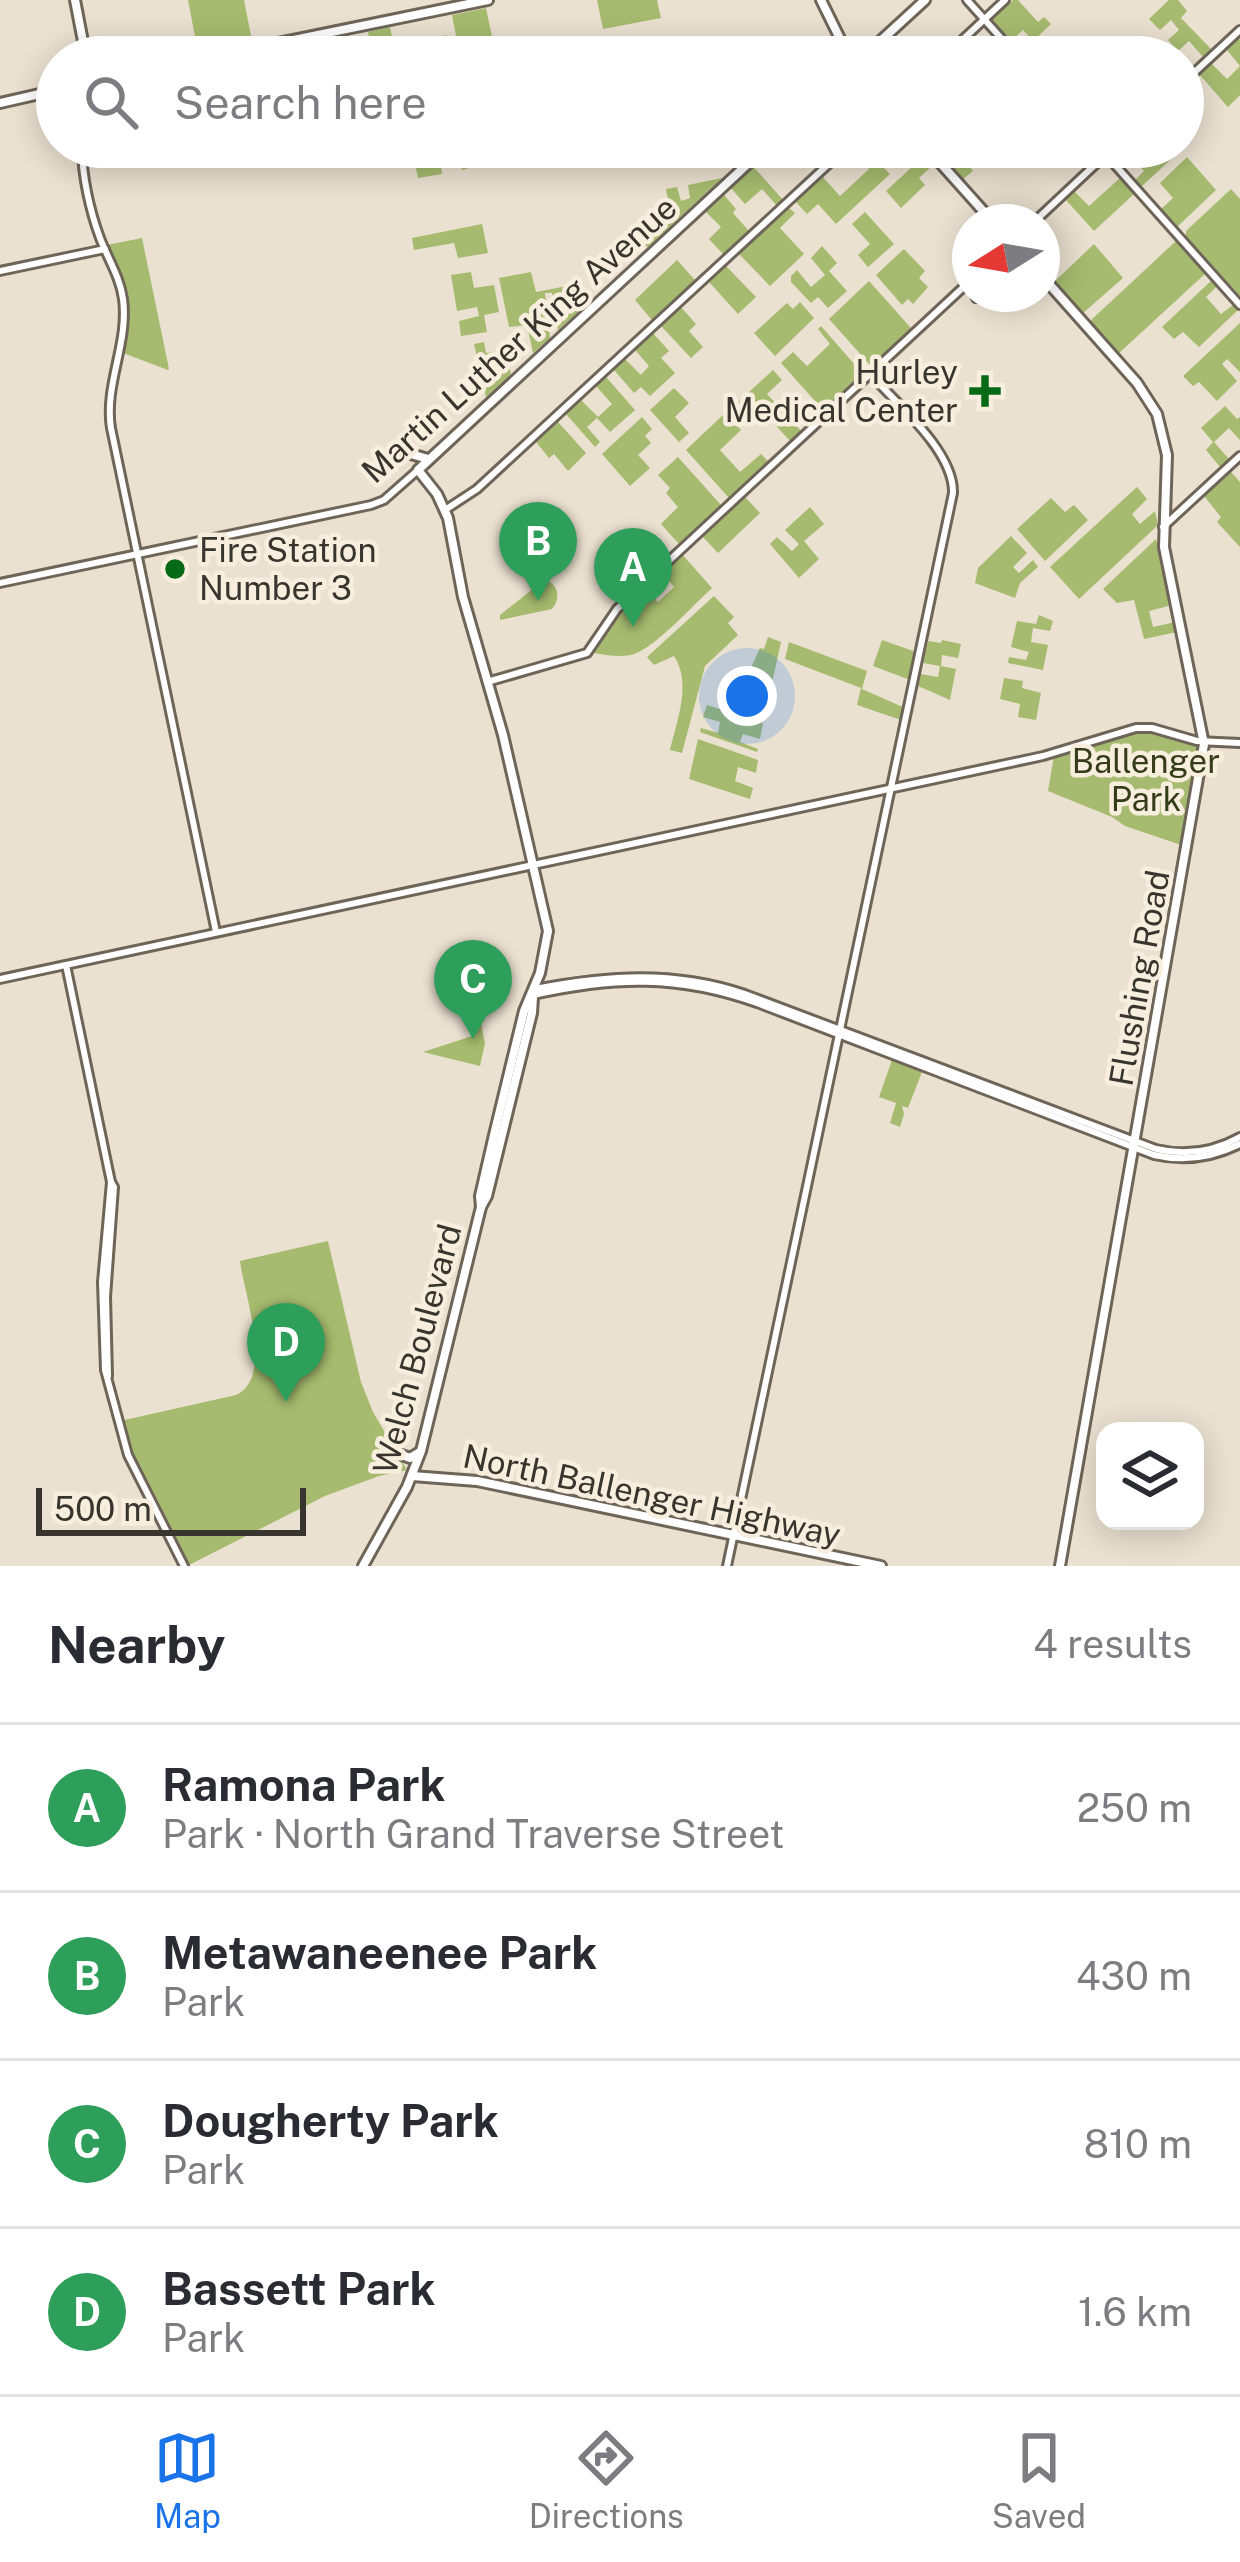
<!DOCTYPE html>
<meta charset="utf-8">
<style>
:root{--surface:#fff;--page:#f7f7f7;--text:#2b2b33;--muted:#7c7c81;--line:#e1e1e2;--accent:#1a73e8}
body{margin:0;font-family:"Public Sans",sans-serif;background:var(--page);color:var(--text)}
.controls{position:absolute;right:36px;bottom:36px;display:grid;overflow:hidden;border-radius:24px;box-shadow:0 6px 30px #0003}
.controls button{width:108px;height:108px;display:grid;place-items:center;padding:0;border:0;border-bottom:3px solid var(--line);background:var(--surface);color:var(--text);font:60px sans-serif}
.compass{position:absolute;left:952px;top:204px;width:108px;height:108px;border-radius:50%;background:var(--surface);box-shadow:0 6px 30px #0003;rotate:259deg}
.scale{position:absolute;left:36px;bottom:30px;width:270px;box-sizing:border-box;padding-left:12px;border:6px solid #38352e;border-top:0;font-size:33px;line-height:42px;white-space:nowrap;color:#38352e;-webkit-text-stroke:9px #f8eede;paint-order:stroke}
.you{position:absolute;left:747px;top:696px;width:42px;height:42px;margin:-30px;border:9px solid #fff;border-radius:50%;background:#1a73e8;box-shadow:0 0 0 18px #1a73e833}
.badge{display:grid;place-items:center;width:78px;height:78px;border-radius:50%;background:var(--accent);color:#fff;font-size:39px;font-weight:700}
.pin{position:absolute;translate:-50% -99px;filter:drop-shadow(0 3px 6px #0008)}
.pin::after{content:'';position:absolute;top:63px;width:42px;height:36px;background:inherit;clip-path:polygon(0 0,100% 0,50% 100%)}
.list{margin:0;padding:0;list-style:none}
h2{display:flex;justify-content:space-between;align-items:center;height:156px;margin:0;padding:0 48px;font-size:51px}
h2 small{font-size:39px;font-weight:400;color:var(--muted)}
.list li{display:grid;grid-template-columns:78px 1fr auto;gap:36px;align-items:center;box-sizing:border-box;height:168px;padding:0 48px;border-top:3px solid var(--line)}
.list b{display:block;font-size:45px;white-space:nowrap}
.list p{margin:0;font-size:39px;white-space:nowrap;color:var(--muted)}
.list em{font-size:39px;font-style:normal;color:var(--muted)}
.icon{flex:none;width:66px;height:66px;fill:none;stroke:currentColor;stroke-width:2;stroke-linecap:round;stroke-linejoin:round}
.map{position:relative;flex:none;width:1240px;height:1566px;overflow:hidden}
.search{position:absolute;background:var(--surface);box-shadow:0 6px 30px #0003;left:36px;right:36px;top:36px;height:132px;display:flex;align-items:center;gap:30px;box-sizing:border-box;padding:0 42px;border-radius:66px;color:var(--muted);font-size:45px}
.sheet{height:828px;background:var(--surface)}
nav{display:flex;justify-content:space-around;align-items:center;box-sizing:border-box;height:168px;border-top:3px solid var(--line);background:var(--surface);font-size:33px;color:var(--muted)}
nav a{display:grid;justify-items:center;gap:6px}
nav .on{color:var(--accent)}
.map>svg:first-child{display:block}
.green{fill:#a6bb6f}
.lines{fill:none;stroke-linecap:round;stroke-linejoin:round}
.tertiary-casing{stroke:#6e6558;stroke-width:12}
.secondary-casing{stroke:#6e6558;stroke-width:14}
.tertiary{stroke:#fff;stroke-width:6}
.secondary{stroke:#fff;stroke-width:8}
.poi-dot{fill:#056915;stroke:#f8eede;stroke-width:4.5}
.labels{text-anchor:middle;stroke-width:9;stroke-linejoin:round;paint-order:stroke}
.street-label{font-size:33px;fill:#38352e;stroke:#f8eede}
.poi-label{font-size:33px;fill:#38352e;stroke:#f8eede;text-anchor:end}
.park-label{font-size:33px;fill:#343d18;stroke:#f8eede}
</style>
<div class="map">
<svg width="1240" height="1566" viewBox="0 0 1240 1566">
<rect width="100%" height="100%" fill="#ebe1d1"/>
<g class="green">
<polygon points="188,0 244,0 252,41 198,52"/>
<polygon points="597,0 657,0 661,18 603,29"/>
<polygon points="1013,0 1018,0 1038,22 1044,17 1051,24 1033,41 1023,30 1011,41 992,20"/>
<polygon points="1169,0 1178,0 1187,11 1181,18 1211,49 1203,57 1189,41 1178,51 1168,40 1179,30 1171,20 1160,30 1149,19"/>
<polygon points="486,8 495,51 460,57 452,15"/>
<polygon points="390,27 395,51 426,45 426,39 447,35 451,57 373,57 368,32"/>
<polygon points="1238,38 1240,40 1240,95 1228,107 1199,74 1211,63 1227,79 1240,66 1226,49"/>
<polygon points="447,147 468,147 472,167 462,170 458,153 440,158 442,174 418,178 413,154"/>
<polygon points="933,147 991,147 994,151 979,165 965,150 959,154 973,171 962,180"/>
<polygon points="1136,147 1156,147 1160,151 1164,147 1178,147 1181,150 1141,187 1135,180 1144,171 1136,162 1143,155"/>
<polygon points="926,154 934,164 919,178 925,185 901,208 886,191"/>
<polygon points="873,157 890,174 836,224 818,204 807,214 795,201 822,176 840,196 869,169 866,164"/>
<polygon points="1187,157 1216,190 1177,227 1161,209 1173,198 1160,183"/>
<polygon points="752,165 784,201 778,207 762,189 745,204 729,186"/>
<polygon points="722,178 648,247 644,245 643,239 660,235 658,213 670,210 666,189 677,187 681,201 690,198 688,185"/>
<polygon points="1120,178 1134,194 1094,231 1065,199 1074,191 1089,206"/>
<polygon points="1231,189 1240,199 1240,296 1186,236 1186,231"/>
<polygon points="724,195 736,209 733,213 749,231 723,254 709,239 721,227 706,212"/>
<polygon points="789,208 795,213 780,228 804,254 770,286 739,254"/>
<polygon points="865,212 894,244 868,267 858,255 870,244 852,224"/>
<polygon points="482,224 488,253 458,258 454,243 414,250 412,238"/>
<path d="M142,238L169,369L168,370L123,353C129,309 127,286 107,245Z"/>
<polygon points="1176,241 1206,273 1118,354 1089,322"/>
<polygon points="1094,244 1123,278 1082,314 1054,282"/>
<polygon points="822,246 837,263 829,271 847,291 828,308 818,297 811,303 791,282 791,276 797,270 811,287 825,275 811,258"/>
<polygon points="904,249 925,271 919,278 928,287 913,304 908,299 902,305 876,275"/>
<polygon points="677,260 695,280 652,320 635,300"/>
<polygon points="726,266 756,297 738,314 709,282"/>
<polygon points="471,272 474,288 494,285 499,312 484,315 487,332 461,336 459,321 479,316 477,307 457,311 451,275"/>
<polygon points="531,272 536,292 572,285 587,304 558,330 552,293 545,293 550,338 533,353 527,325 509,327 499,278"/>
<polygon points="1212,280 1217,286 1206,297 1221,314 1233,305 1238,310 1199,347 1183,332 1174,339 1162,327"/>
<polygon points="869,281 911,328 871,366 829,319"/>
<polygon points="800,302 814,318 775,356 754,333 787,303 793,309"/>
<polygon points="681,307 696,324 689,331 703,347 691,358 661,326"/>
<polygon points="1240,323 1240,372 1227,359 1222,364 1237,381 1217,401 1199,382 1193,386 1183,376"/>
<polygon points="821,326 862,373 823,410 781,363 793,352 807,366 830,344 818,329"/>
<polygon points="653,333 669,351 661,358 675,373 650,396 641,387 634,393 614,370 625,359 641,375 649,366 635,350"/>
<polygon points="484,342 486,353 506,350 511,374 486,397 474,344"/>
<polygon points="773,370 782,380 767,394 801,431 790,441 760,408 746,420 734,406"/>
<polygon points="606,377 635,410 610,432 597,418 587,427 600,442 595,447 566,414 581,400 598,417 612,404 596,386"/>
<polygon points="674,388 689,403 675,417 689,433 679,442 650,410"/>
<polygon points="1225,406 1237,419 1240,417 1240,440 1229,428 1214,442 1229,459 1220,467 1206,450 1213,442 1201,428"/>
<polygon points="725,413 741,430 720,450 740,472 761,454 769,462 729,498 686,450"/>
<polygon points="642,417 652,429 645,436 651,443 638,455 650,468 630,486 602,454"/>
<polygon points="558,422 586,453 568,471 554,454 549,458 536,442"/>
<polygon points="678,457 721,505 679,544 661,524 678,507 666,493 670,488 658,475"/>
<polygon points="1230,471 1240,482 1240,547 1217,522 1221,517 1204,496"/>
<polygon points="1137,487 1147,499 1132,514 1140,524 1155,511 1158,525 1079,599 1050,567"/>
<polygon points="745,497 760,513 718,553 703,537"/>
<polygon points="1051,498 1065,512 1074,505 1088,520 1045,561 1017,529"/>
<polygon points="810,507 824,524 804,541 819,559 799,578 770,544 777,537 792,551 799,544 785,530"/>
<polygon points="1011,536 1027,553 1013,567 1019,573 1033,560 1038,567 1020,583 1015,598 975,583 978,568"/>
<polygon points="1156,539 1172,605 1149,611 1153,627 1175,622 1177,632 1144,639 1134,600 1117,603 1103,589"/>
<path d="M681,553L712,588C693,605 657,646 634,654C622,658 606,655 594,653L616,613L643,587L658,602L674,587L661,571Z"/>
<path d="M544,580C559,583 561,599 552,609L500,620V615Z"/>
<path d="M714,596L734,617L728,623L738,635L705,666L682,753L670,750C677,720 692,683 674,656L654,665L647,657Z"/>
<polygon points="1039,615 1053,621 1050,631 1033,628 1031,642 1048,645 1043,670 1008,663 1009,657 1026,660 1029,652 1011,647 1017,621 1036,624"/>
<polygon points="768,637 781,642 767,706 753,701 759,681 747,676 760,648 764,649"/>
<polygon points="882,640 916,652 910,680 873,666"/>
<polygon points="942,640 961,644 958,658 942,655 941,666 956,669 950,700 918,686 921,674 938,677 940,666 923,663 928,641 941,643"/>
<polygon points="789,642 867,671 862,689 905,708 901,720 857,705 861,688 785,659"/>
<polygon points="1004,678 1023,681 1022,688 1041,693 1036,720 1018,717 1020,704 1000,699"/>
<polygon points="725,703 750,711 749,719 763,723 760,739 743,734 740,742 758,749 757,752 700,732 701,728 718,733 720,722 703,717 707,705 723,710"/>
<polygon points="1146,729 1201,747 1184,846 1125,826 1112,817 1048,791 1054,756"/>
<polygon points="698,739 758,760 756,773 738,767 735,781 753,788 750,799 689,779"/>
<polygon points="478,1009 485,1043 480,1066 423,1052 472,1036 468,1011"/>
<polygon points="892,1060 922,1072 908,1108 902,1106 904,1114 900,1127 890,1123 896,1103 879,1097"/>
<path d="M328,1241L361,1382L373,1412L407,1470L379,1476L325,1496L189,1565L128,1449L120,1421L236,1395C275,1376 244,1295 240,1261Z"/>
</g>
<g class="lines">
<defs>
<g id="tertiary">
<polyline points="967,0 1018,57"/>
<polyline points="944,57 1005,0"/>
<polyline points="1183,83 1240,30"/>
<path d="M82,147C82,176 90,211 100,238C108,259 120,277 123,299C129,343 104,385 111,428L216,932"/>
<polyline points="1099,147 1240,305"/>
<polyline points="1034,222 1114,147"/>
<polyline points="0,271 105,249"/>
<polyline points="975,294 976,298"/>
<polyline points="445,510 477,489 847,147"/>
<polyline points="1163,527 1240,456"/>
<polyline points="0,583 371,505 384,500 418,470"/>
<polyline points="487,682 587,653 617,609 970,281"/>
<polyline points="66,965 111,1182 114,1187 106,1297 108,1376"/>
<polyline points="0,979 1043,756 1136,728 1152,728 1197,741 1240,743"/>
<path d="M535,989C607,975 674,970 745,994L1156,1149C1186,1156 1213,1152 1240,1137"/>
<path d="M533,995C614,977 678,975 757,1003L1154,1155C1184,1162 1212,1158 1240,1144"/>
<polyline points="111,1182 102,1282 105,1370 128,1455 184,1566"/>
<path d="M727,1566L953,493C954,451 897,404 870,374"/>
</g>
<g id="secondary">
<polyline points="75,0 86,57"/>
<polyline points="821,0 849,57"/>
<polyline points="210,57 488,0"/>
<polyline points="863,57 925,0"/>
<polyline points="0,103 57,90"/>
<polyline points="926,147 993,222"/>
<polyline points="1042,276 1137,383 1157,414 1167,455 1164,547 1204,744 1060,1566"/>
<polyline points="404,452 428,459"/>
<polyline points="481,1207 480,1196 494,1135 524,1011 540,973 548,931 503,735 463,597 448,518 437,494 418,470 766,147"/>
<polyline points="402,1455 410,1458 420,1452"/>
<polyline points="412,1476 477,1481 881,1566"/>
<polyline points="363,1566 407,1487 421,1451 481,1207 487,1196 532,1013 533,997"/>
</g>
</defs>
<use href="#tertiary" class="tertiary-casing"/>
<use href="#secondary" class="secondary-casing"/>
<use href="#tertiary" class="tertiary"/>
<use href="#secondary" class="secondary"/>
</g>
<g class="poi-dot">
<path d="M979 373h12v12h12v12h-12v12h-12v-12h-12v-12h12z"/>
<circle cx="175" cy="569" r="12"/>
</g>
<g class="labels">
<g class="street-label">
<text transform="translate(519 339) rotate(-42)" y="12">Martin Luther King Avenue</text>
<text transform="translate(1139 978) rotate(-80)" y="12">Flushing Road</text>
<text transform="translate(417 1349) rotate(-75)" y="12">Welch Boulevard</text>
<text transform="translate(652 1495) rotate(12)" y="12">North Ballenger Highway</text>
</g>
<g class="poi-label">
<text x="958" y="384">Hurley<tspan x="958" dy="38">Medical Center</tspan></text>
<text x="199" y="562" text-anchor="start">Fire Station<tspan x="199" dy="38">Number 3</tspan></text>
</g>
<g class="park-label">
<text x="1146" y="773">Ballenger<tspan x="1146" dy="38">Park</tspan></text>
</g>
</g>
</svg>
<div class="controls">
<button><svg class="icon" aria-label="layers" viewBox="0 0 24 24"><path d="M12 4l9 5-9 5-9-5zM3 14l9 5 9-5"/></svg></button>
</div>
<svg class="compass" viewBox="-18 -18 36 36"><path d="M0-13l5 13h-10z" fill="#e53935"/><path d="M0 13l5-13h-10z" fill="#7c7c81"/></svg>
<div class="scale">500 m</div>
<div class="you"></div>
<div class="pin badge" style="left:633px;top:627px;background:#2e9e5b">A</div>
<div class="pin badge" style="left:538px;top:601px;background:#2e9e5b">B</div>
<div class="pin badge" style="left:473px;top:1039px;background:#2e9e5b">C</div>
<div class="pin badge" style="left:286px;top:1402px;background:#2e9e5b">D</div>
<div class="search"><svg class="icon" aria-label="search" viewBox="0 0 24 24"><circle cx="10" cy="10" r="6"/><path d="M15 15l6 6"/></svg>Search here</div>
</div>
<section class="sheet">
<h2>Nearby<small>4 results</small></h2>
<ul class="list">
<li><span class="badge" style="background:#2e9e5b">A</span><div><b>Ramona Park</b><p>Park · North Grand Traverse Street</p></div><em>250 m</em></li>
<li><span class="badge" style="background:#2e9e5b">B</span><div><b>Metawaneenee Park</b><p>Park</p></div><em>430 m</em></li>
<li><span class="badge" style="background:#2e9e5b">C</span><div><b>Dougherty Park</b><p>Park</p></div><em>810 m</em></li>
<li><span class="badge" style="background:#2e9e5b">D</span><div><b>Bassett Park</b><p>Park</p></div><em>1.6 km</em></li>
</ul>
</section>
<nav>
<a class="on"><svg class="icon" aria-label="map" viewBox="0 0 24 24"><path d="M3 6l6-2 6 2 6-2v14l-6 2-6-2-6 2zM9 4v14M15 6v14"/></svg>Map</a>
<a><svg class="icon" aria-label="directions" viewBox="0 0 24 24"><path d="M12 3l9 9-9 9-9-9zM9 14v-3h6M13 9l2 2-2 2"/></svg>Directions</a>
<a><svg class="icon" aria-label="saved" viewBox="0 0 24 24"><path d="M7 4h10v16l-5-4-5 4z"/></svg>Saved</a>
</nav>
